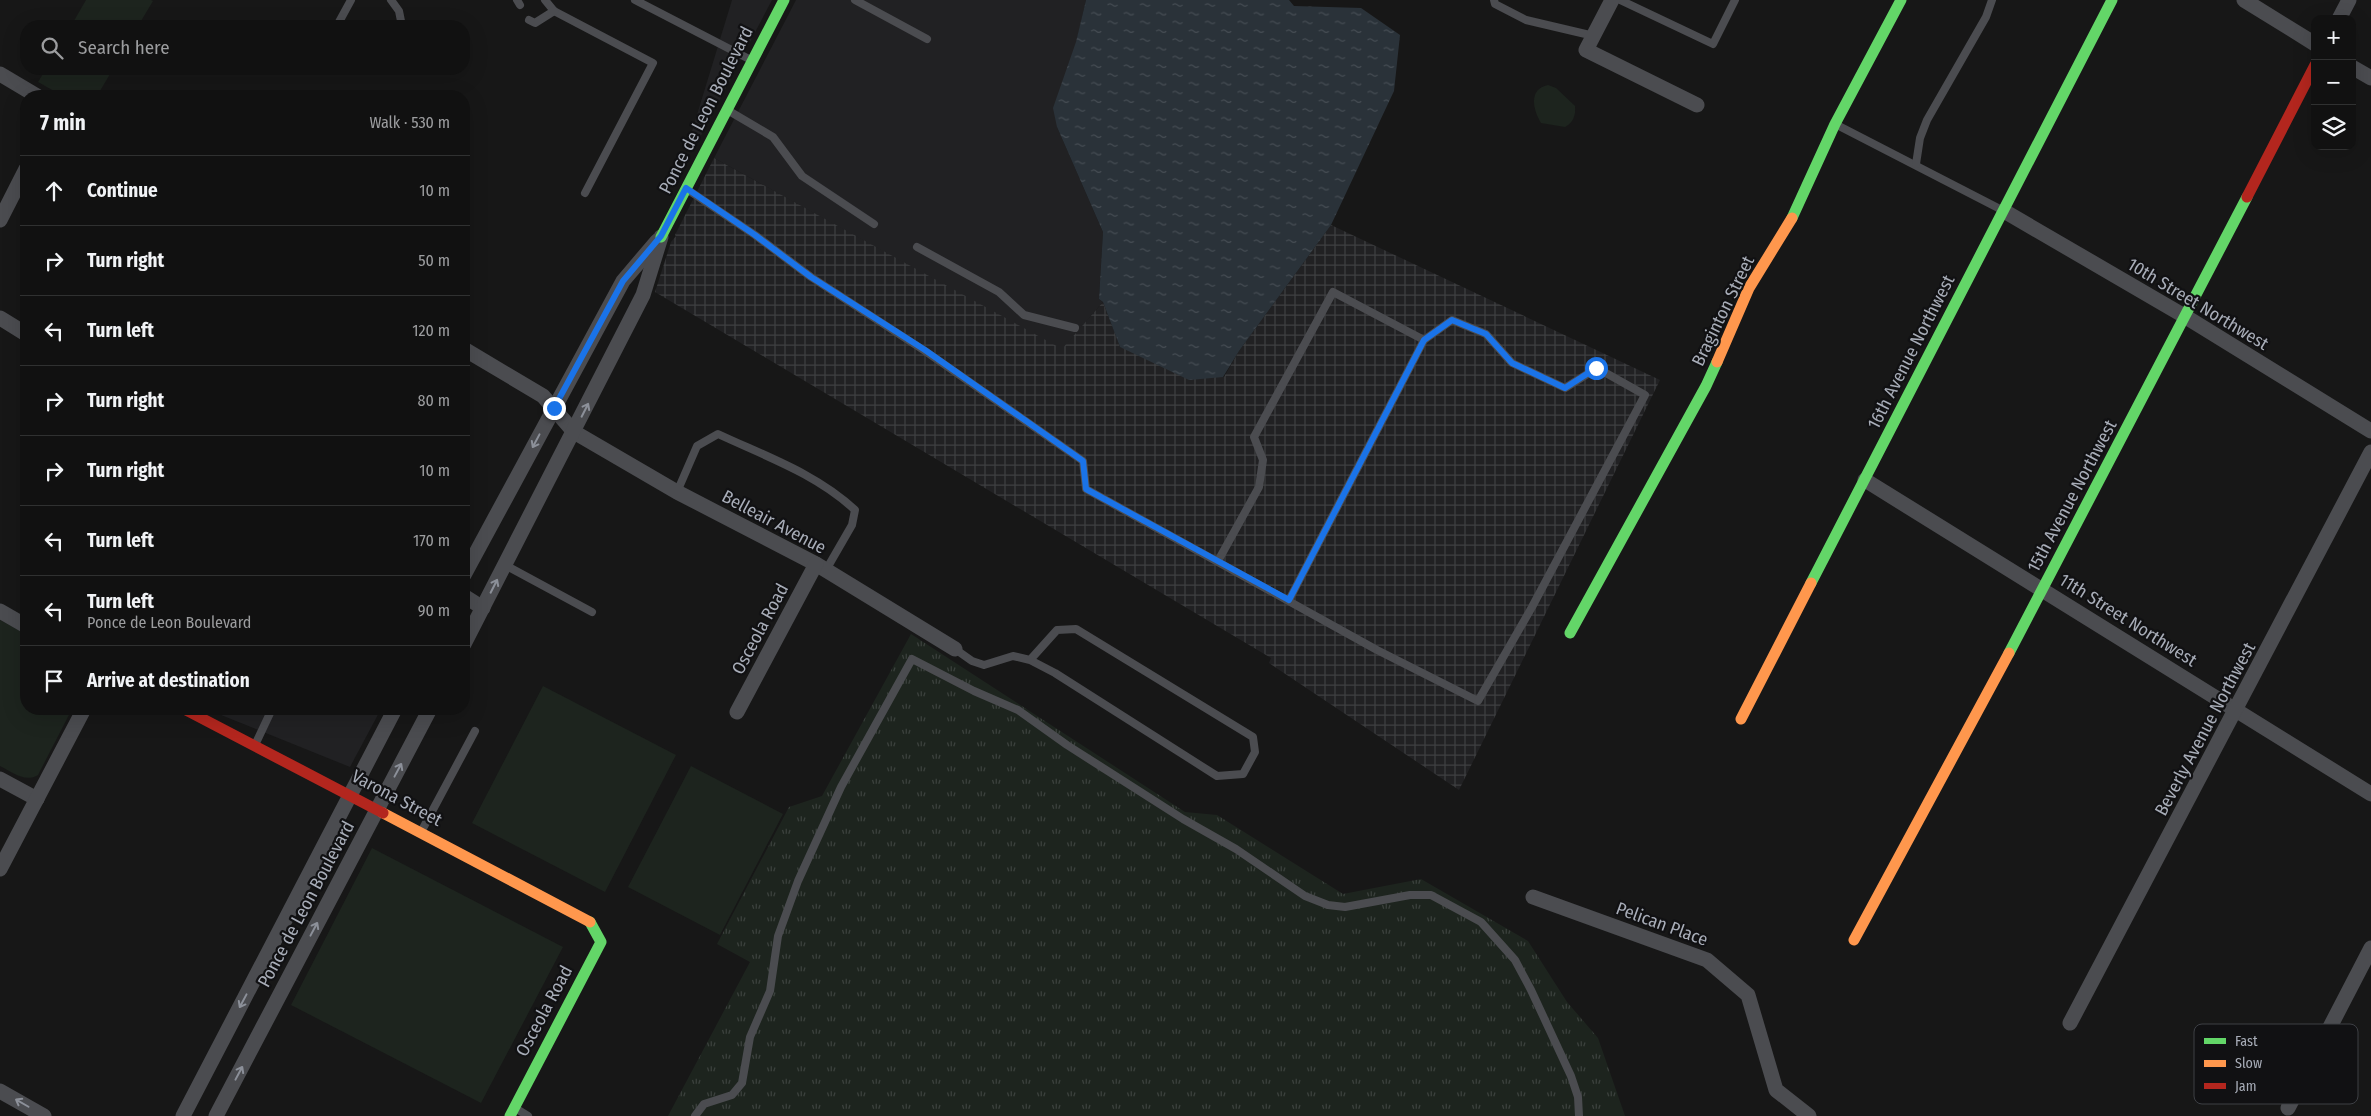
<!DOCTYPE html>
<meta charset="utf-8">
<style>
:root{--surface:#111;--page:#1e1f1f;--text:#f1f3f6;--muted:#9c9d9f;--line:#303131}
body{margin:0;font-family:"Fira Sans Condensed",sans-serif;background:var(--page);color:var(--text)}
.controls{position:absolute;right:15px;top:15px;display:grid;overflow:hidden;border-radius:10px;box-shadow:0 5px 20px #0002}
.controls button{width:45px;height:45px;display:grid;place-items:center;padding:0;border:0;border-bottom:1px solid var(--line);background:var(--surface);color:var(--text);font:25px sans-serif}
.stop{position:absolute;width:15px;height:15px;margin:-11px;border:4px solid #1a73e8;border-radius:50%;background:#fff}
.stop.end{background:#1a73e8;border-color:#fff;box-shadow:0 1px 5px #0008}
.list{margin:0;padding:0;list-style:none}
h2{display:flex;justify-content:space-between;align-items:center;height:65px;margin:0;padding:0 20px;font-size:21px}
h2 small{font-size:16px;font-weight:400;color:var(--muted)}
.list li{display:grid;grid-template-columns:32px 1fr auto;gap:15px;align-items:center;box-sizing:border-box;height:70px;padding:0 20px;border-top:1px solid var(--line)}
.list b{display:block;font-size:19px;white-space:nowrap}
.list p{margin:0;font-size:16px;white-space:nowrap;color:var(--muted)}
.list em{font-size:16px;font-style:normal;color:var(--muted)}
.icon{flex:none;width:28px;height:28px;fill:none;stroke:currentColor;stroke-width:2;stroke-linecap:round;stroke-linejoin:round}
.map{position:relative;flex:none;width:2371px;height:1116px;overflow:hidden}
.search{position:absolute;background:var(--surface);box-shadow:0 5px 20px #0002;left:20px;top:20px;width:450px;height:55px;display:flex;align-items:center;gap:12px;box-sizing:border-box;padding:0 18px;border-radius:20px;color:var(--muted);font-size:19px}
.panel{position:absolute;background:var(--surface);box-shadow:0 5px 20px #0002;left:20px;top:90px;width:450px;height:625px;border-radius:20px}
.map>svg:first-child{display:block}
.built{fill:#212123}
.industrial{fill:url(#industrial-grid)}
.grass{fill:url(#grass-tufts)}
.park{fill:#1d241e}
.water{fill:url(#water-ripples)}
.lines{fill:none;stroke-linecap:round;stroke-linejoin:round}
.lane{stroke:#4b4c50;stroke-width:8}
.street{stroke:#4b4c50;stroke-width:15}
.fast{stroke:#63d668;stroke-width:11}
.slow{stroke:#ff974d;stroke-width:11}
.jam{stroke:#b3261e;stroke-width:11}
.oneway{stroke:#8c9099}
.route{stroke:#1a73e8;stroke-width:6}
.labels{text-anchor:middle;stroke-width:4.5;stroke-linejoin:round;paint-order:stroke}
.street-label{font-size:18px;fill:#a8adb8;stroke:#111113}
.key{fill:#111113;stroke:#3e4045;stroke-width:1}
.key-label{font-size:14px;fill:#a8adb8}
</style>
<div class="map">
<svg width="2371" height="1116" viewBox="0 0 2371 1116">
<defs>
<pattern id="industrial-grid" width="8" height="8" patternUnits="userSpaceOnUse" patternTransform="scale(1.25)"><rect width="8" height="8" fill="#212123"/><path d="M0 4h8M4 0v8" fill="none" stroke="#3e3f41"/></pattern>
<pattern id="grass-tufts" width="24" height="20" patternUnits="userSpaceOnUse" patternTransform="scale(1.25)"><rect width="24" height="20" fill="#1d241e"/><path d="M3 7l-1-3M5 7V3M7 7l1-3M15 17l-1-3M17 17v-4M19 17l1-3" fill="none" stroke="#3b413d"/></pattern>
<pattern id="water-ripples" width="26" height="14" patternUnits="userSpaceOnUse" patternTransform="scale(1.25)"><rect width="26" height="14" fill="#2a3239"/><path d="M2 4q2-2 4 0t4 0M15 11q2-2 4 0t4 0" fill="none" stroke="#464d54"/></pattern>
</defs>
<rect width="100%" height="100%" fill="#171717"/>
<g class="built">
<polygon points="732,0 772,0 695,147 688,143 689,141"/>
<polygon points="796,0 1086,0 1057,127 1103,232 1099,299 1103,302 1062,350 714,158"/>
<polygon points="218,709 381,709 350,767 216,713"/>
</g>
<polygon class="industrial" points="714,158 1062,349 1103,302 1120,347 1224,377 1239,351 1331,225 1660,380 1459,790 1269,663 1271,658 655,292 671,242 676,236 675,235"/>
<polygon class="grass" points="911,634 1185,812 1217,815 1343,894 1421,879 1528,941 1567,1002 1598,1038 1625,1116 668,1116 750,962 717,944 789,807 822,796"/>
<g class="park">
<polygon points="86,0 151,0 153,1 138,26 71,26"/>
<polygon points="46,69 113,69 97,96 63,96 38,82"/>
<path d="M1548,85L1556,88L1575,106C1576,115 1573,123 1565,127L1541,123C1533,110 1528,89 1548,85Z"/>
<path d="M0,620L26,634V709H72L38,775C25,783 12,772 0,766Z"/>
<polygon points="543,686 676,755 605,892 472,823"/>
<polygon points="691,766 783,814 720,935 628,887"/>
<polygon points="372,848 563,947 481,1103 291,1005"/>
</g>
<polygon class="water" points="1086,0 1289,0 1294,6 1361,8 1400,35 1394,91 1331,225 1239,351 1223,377 1189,380 1120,347 1103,302 1099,299 1103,232 1057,127 1053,108 1076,42"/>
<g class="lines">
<g class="lane">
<polyline points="391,0 399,11 402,26"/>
<polyline points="517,0 520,5"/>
<polyline points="545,0 554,11 653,63 585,193"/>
<polyline points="635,0 751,60"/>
<polyline points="855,0 927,39"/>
<polyline points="1494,0 1495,4 1526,20 1594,36"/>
<polyline points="1620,0 1713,44 1735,0"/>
<polyline points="529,20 535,23 554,11"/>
<polyline points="341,26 339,22 351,0"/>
<polyline points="729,111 773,137 802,176 874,224"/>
<polyline points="1837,125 2002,210"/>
<polyline points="1916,164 1920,138 1927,120 1986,17 1992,0"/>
<polyline points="688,190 755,235 811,277 925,351 1083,461 1086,489 1377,650 1478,701 1532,607 1645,395 1597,368 1565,388 1512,363 1486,334 1452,320 1424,340 1333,292 1254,437 1263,460 1259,487 1218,561"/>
<polyline points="917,247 999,292 1024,315 1075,328"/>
<path d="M677,492L697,446L718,434C765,456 817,474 855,510L852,525L826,570"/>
<polyline points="505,565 592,612"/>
<polyline points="1289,600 1424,340"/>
<polyline points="955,649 972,661 984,665 1013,656 1030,660 1055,673 1217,776 1243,774 1255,752 1253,737 1076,629 1057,630 1030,660"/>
<polyline points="255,745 272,709"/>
<polyline points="421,832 475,731"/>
<polyline points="515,1108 528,1116"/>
<polyline points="695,1116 704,1104 732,1095 742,1083 750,1037 770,991 778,936 798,881 841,787 912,659 974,691 1018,710 1067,745 1183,819 1236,849 1305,896 1328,905 1345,907 1410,895 1431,895 1481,922 1515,960 1531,990 1571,1076 1578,1097 1579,1116"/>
</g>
<g class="street">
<polyline points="1612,0 1586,50 1697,105"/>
<polyline points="2244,0 2315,44"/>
<polyline points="2339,19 2349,0"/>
<polyline points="2352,67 2371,78"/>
<polyline points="0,74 37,96"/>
<polyline points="2004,211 2186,317 2371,431"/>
<polyline points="0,220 26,169"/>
<polyline points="0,318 26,334"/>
<polyline points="464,349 543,396 574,432 677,492 816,564 955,649"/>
<polyline points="1865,480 2371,794"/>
<polyline points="464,575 623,281 657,241"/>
<polyline points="464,596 483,608"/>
<polyline points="0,611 26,626"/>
<polyline points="464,644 643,295 661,237"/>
<polyline points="737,712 816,564"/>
<polyline points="0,779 37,799"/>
<polyline points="0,869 84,709"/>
<polyline points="1533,897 1707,960 1748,995 1776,1090 1809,1116"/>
<polyline points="2070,1023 2371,452"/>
<polyline points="0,1091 44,1116"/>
<polyline points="2288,1108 2371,948"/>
<polyline points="183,1116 395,709"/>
<polyline points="216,1116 430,709"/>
</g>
<g class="fast">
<polyline points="1792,218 1835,124 1901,0"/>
<polyline points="661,237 784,0"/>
<polyline points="1811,583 2112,0"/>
<polyline points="1570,633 1706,386 1717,362"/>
<polyline points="2009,653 2247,197"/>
<polyline points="510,1116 601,942 590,922"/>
</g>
<g class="slow">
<polyline points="1717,362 1749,288 1792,218"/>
<polyline points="1741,719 1811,583"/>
<polyline points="383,813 590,922"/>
<polyline points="1854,940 2009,653"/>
</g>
<g class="jam">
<polyline points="2247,197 2315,65"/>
<polyline points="184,709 383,813"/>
</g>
</g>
<defs><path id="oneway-shaft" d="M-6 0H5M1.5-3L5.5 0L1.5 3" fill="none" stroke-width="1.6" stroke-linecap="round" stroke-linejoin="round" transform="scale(1.25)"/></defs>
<g class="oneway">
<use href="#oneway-shaft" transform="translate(585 410) rotate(-63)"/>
<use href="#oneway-shaft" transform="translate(536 441) rotate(118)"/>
<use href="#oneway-shaft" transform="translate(494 586) rotate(-63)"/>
<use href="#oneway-shaft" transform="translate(398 770) rotate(-62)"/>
<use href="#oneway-shaft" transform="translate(314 929) rotate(-62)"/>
<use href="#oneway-shaft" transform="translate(243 1001) rotate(118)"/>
<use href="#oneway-shaft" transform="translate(239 1073) rotate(-62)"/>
<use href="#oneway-shaft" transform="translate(22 1103) rotate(-150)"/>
</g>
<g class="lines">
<polyline class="route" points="554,408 623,281 661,236 686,188 755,235 811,277 925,350 1083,461 1086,489 1289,600 1424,340 1452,320 1486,334 1512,363 1565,388 1596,368"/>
</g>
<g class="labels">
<g class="street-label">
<text transform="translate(706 110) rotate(-63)" y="6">Ponce de Leon Boulevard</text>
<text transform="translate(2198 304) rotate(31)" y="6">10th Street Northwest</text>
<text transform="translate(1723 311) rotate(-64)" y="6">Braginton Street</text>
<text transform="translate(1911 352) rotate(-63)" y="6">16th Avenue Northwest</text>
<text transform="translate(2072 496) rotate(-62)" y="6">15th Avenue Northwest</text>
<text transform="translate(774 522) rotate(28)" y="6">Belleair Avenue</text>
<text transform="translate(2128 620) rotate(32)" y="6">11th Street Northwest</text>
<text transform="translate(760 629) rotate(-62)" y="6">Osceola Road</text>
<text transform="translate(2205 729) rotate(-62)" y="6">Beverly Avenue Northwest</text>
<text transform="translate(397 798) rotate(28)" y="6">Varona Street</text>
<text transform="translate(306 904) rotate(-62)" y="6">Ponce de Leon Boulevard</text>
<text transform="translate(1662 924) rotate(20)" y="6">Pelican Place</text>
<text transform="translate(544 1011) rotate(-62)" y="6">Osceola Road</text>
</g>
</g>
<rect x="2194" y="1024" width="164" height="80" rx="8" class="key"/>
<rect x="2204" y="1038" width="22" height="6" fill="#63d668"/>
<rect x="2204" y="1060" width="22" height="7" fill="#ff974d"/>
<rect x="2204" y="1083" width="22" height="6" fill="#b3261e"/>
<g class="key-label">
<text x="2235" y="1046">Fast</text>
<text x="2235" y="1068">Slow</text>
<text x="2235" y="1091">Jam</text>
</g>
</svg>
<div class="controls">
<button>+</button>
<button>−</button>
<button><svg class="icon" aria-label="layers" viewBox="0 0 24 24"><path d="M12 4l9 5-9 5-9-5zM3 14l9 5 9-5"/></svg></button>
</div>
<div class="stop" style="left:1596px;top:368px"></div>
<div class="stop end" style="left:554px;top:408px"></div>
<div class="search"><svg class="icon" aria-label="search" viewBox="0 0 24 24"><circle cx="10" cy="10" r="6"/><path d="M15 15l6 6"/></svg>Search here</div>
<section class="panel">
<h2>7 min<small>Walk · 530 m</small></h2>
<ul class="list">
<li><svg class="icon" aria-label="ahead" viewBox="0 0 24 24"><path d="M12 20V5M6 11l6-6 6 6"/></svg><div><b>Continue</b></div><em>10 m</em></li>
<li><svg class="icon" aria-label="right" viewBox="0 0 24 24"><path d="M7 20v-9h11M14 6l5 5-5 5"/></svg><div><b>Turn right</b></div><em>50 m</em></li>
<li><svg class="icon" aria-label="left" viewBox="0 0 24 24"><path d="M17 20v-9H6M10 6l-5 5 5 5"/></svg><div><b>Turn left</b></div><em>120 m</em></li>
<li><svg class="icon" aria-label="right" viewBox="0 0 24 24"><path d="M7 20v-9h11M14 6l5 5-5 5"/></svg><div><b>Turn right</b></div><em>80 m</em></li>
<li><svg class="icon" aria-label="right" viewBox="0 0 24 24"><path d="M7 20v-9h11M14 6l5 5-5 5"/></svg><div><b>Turn right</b></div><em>10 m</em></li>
<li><svg class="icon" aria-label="left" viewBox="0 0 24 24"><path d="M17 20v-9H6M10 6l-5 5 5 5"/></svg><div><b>Turn left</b></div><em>170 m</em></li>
<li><svg class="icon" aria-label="left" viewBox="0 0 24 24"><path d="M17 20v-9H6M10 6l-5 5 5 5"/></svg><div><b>Turn left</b><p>Ponce de Leon Boulevard</p></div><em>90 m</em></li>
<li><svg class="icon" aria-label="arrive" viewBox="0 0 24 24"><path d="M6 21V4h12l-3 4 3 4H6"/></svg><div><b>Arrive at destination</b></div></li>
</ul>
</section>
</div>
